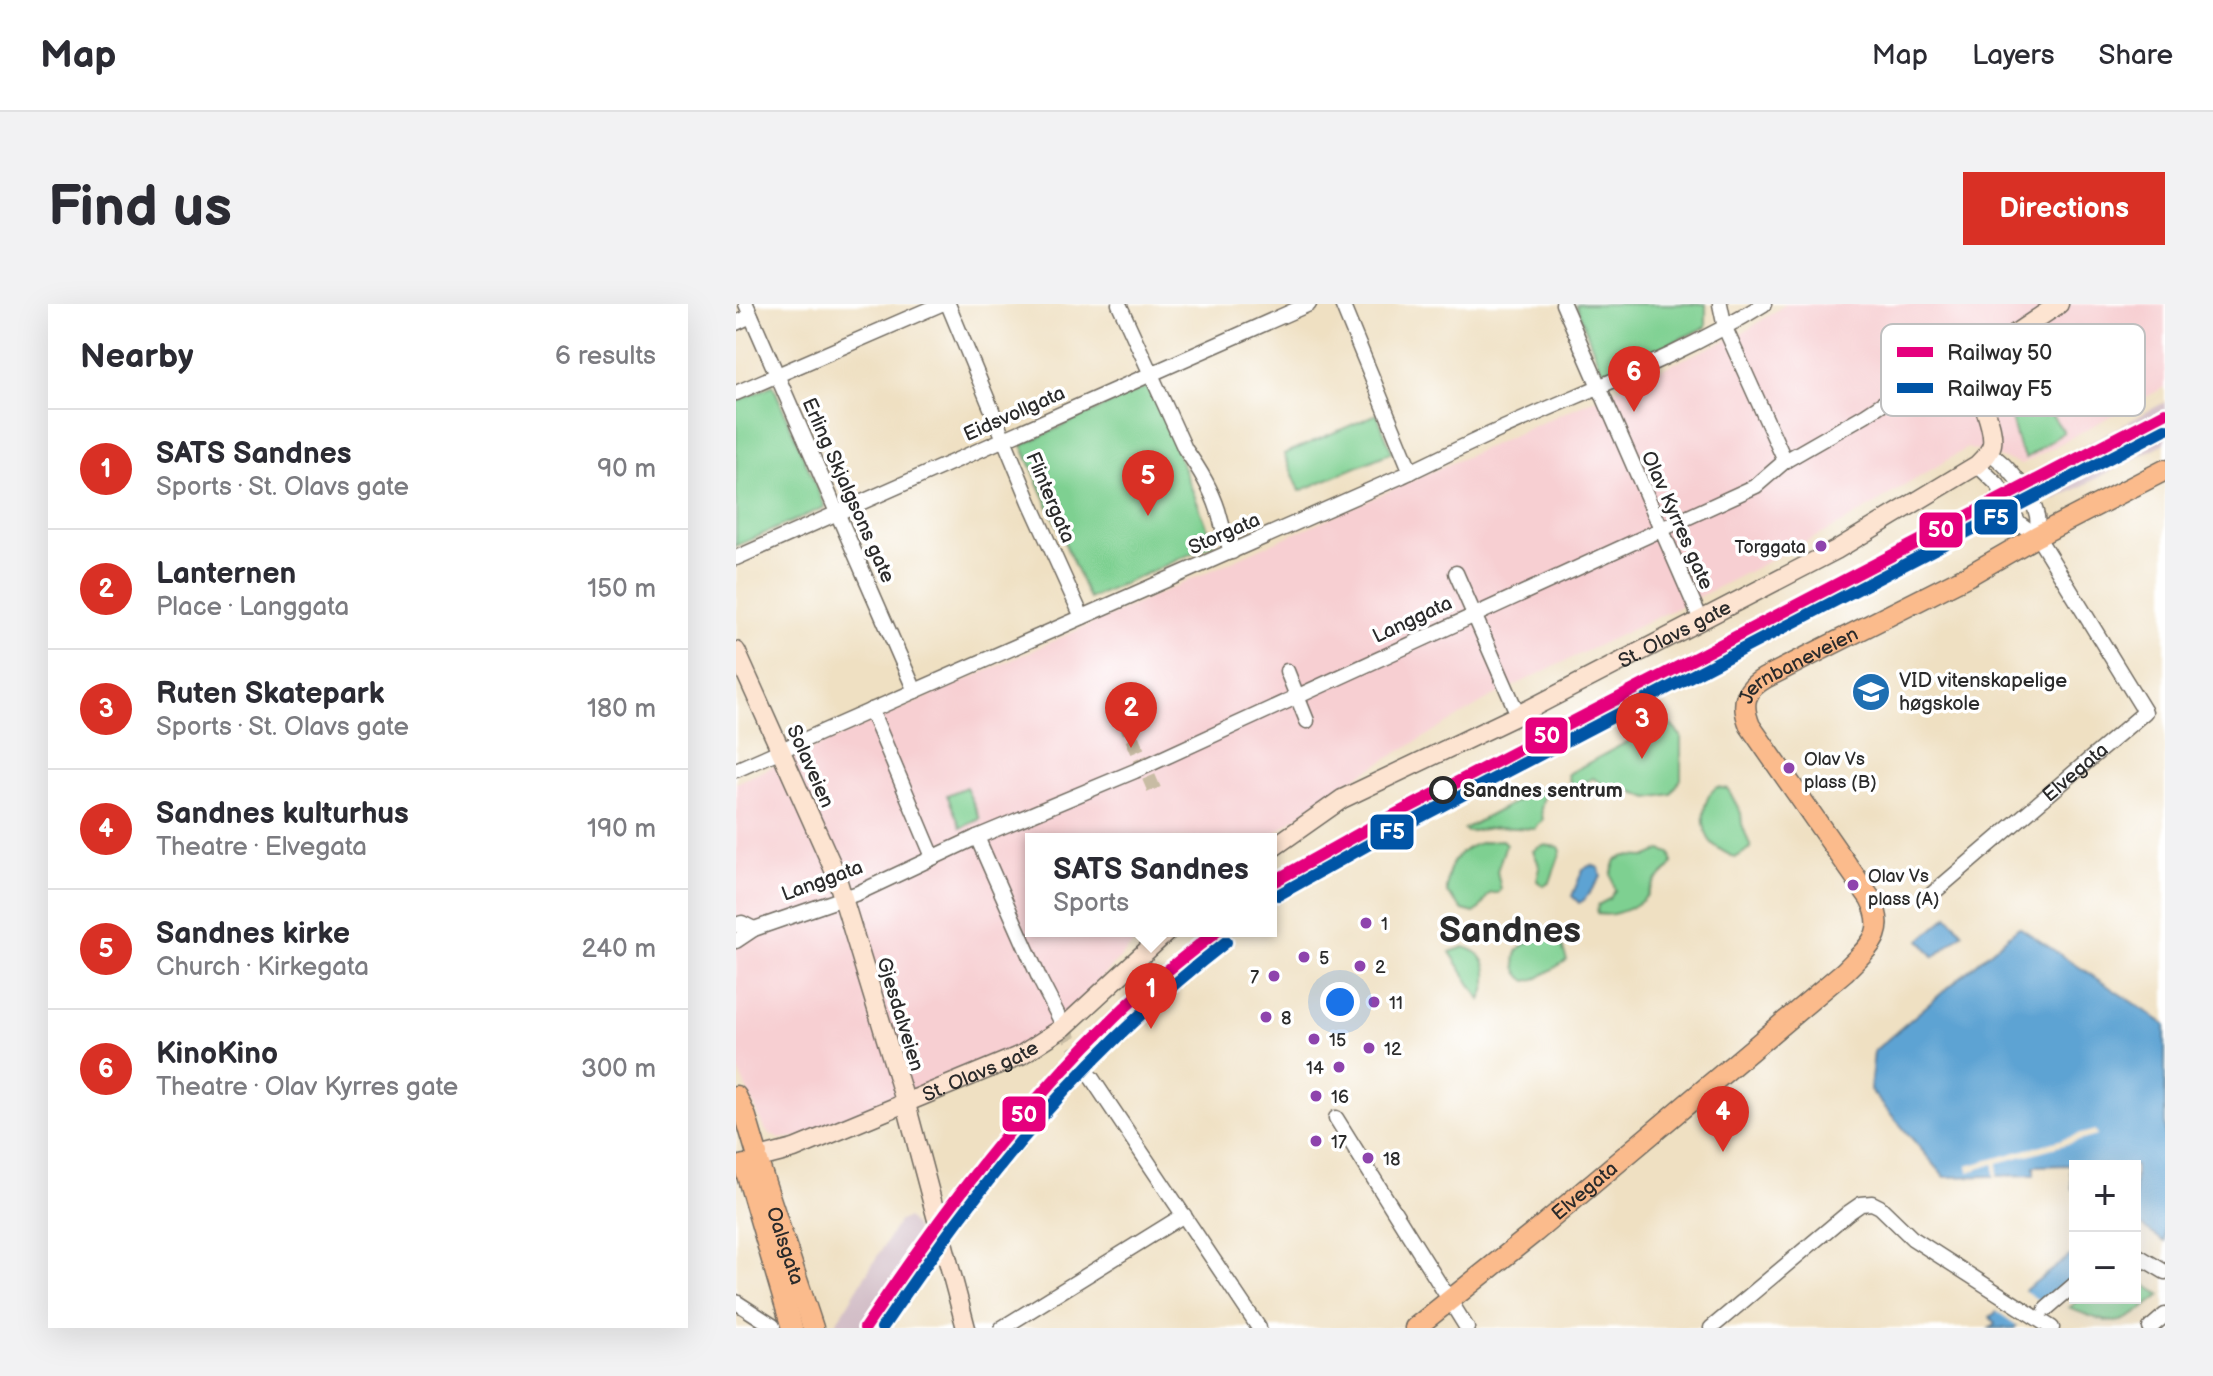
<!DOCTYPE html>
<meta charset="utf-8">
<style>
:root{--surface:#fff;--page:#f2f2f3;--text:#2b2b33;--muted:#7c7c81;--line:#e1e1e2;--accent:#d93025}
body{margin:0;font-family:"Balsamiq Sans",sans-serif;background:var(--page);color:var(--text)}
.controls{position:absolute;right:24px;bottom:24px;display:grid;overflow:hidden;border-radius:0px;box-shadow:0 8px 32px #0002}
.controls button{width:72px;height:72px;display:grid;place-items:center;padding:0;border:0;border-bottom:2px solid var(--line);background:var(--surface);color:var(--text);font:40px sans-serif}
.you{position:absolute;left:604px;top:698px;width:28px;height:28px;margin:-20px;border:6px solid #fff;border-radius:50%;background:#1a73e8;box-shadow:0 0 0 12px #1a73e833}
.badge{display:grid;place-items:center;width:52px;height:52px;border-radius:50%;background:var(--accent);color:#fff;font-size:26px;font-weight:700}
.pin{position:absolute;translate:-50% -66px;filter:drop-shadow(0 2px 4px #0008)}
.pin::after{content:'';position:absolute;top:42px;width:28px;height:24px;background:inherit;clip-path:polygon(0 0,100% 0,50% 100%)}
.popup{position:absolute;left:289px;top:529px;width:252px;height:104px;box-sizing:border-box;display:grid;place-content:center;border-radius:0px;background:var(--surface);filter:drop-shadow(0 2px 6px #0005);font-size:26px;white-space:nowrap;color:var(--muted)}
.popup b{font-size:30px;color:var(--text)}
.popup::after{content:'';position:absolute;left:50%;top:100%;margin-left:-16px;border:16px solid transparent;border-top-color:var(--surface)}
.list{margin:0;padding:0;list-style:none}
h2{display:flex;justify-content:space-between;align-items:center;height:104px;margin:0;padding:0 32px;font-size:34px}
h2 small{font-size:26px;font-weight:400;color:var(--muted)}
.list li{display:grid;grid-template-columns:52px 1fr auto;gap:24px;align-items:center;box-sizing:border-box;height:120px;padding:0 32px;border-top:2px solid var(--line)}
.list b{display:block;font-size:30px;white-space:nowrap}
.list p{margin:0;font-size:26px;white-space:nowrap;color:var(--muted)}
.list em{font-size:26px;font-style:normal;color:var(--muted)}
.map{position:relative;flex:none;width:1429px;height:1024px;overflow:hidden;border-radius:0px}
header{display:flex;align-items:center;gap:48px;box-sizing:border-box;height:112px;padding:0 40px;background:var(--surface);border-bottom:2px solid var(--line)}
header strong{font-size:38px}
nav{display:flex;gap:44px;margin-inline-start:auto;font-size:28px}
.intro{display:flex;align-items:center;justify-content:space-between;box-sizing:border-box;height:192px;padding:0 48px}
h1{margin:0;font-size:56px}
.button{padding:20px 36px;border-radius:0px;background:var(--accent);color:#fff;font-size:28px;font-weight:700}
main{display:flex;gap:48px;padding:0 48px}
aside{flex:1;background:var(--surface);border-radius:0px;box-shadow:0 8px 32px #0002}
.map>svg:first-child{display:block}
.built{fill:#f7cfd2}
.industrial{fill:#d2bdc6}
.green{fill:#7ed091;stroke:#547e5e;stroke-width:2}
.water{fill:#5da3d3;stroke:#44677f;stroke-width:2}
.pier{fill:#efe0c2}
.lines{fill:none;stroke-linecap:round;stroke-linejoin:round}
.street-tunnel{stroke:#c8bca4;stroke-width:14;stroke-dasharray:14 7;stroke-linecap:butt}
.street-casing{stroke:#706a60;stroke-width:17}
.secondary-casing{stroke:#706a60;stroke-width:21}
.primary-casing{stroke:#706a60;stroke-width:23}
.street{stroke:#fff;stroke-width:14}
.secondary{stroke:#fde4d1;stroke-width:18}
.primary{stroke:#fbbb8c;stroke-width:20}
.rail-1-casing{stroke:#fff;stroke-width:18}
.rail-2-casing{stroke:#fff;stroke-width:18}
.rail-1{stroke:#e5007d;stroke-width:12}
.rail-2{stroke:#0054a6;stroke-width:12}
.bus-dot{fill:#8e44ad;stroke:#fff;stroke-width:3}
.stop-dot{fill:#fff;stroke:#2b2b2b;stroke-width:4}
.labels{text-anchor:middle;stroke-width:7;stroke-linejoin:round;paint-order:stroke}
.bus-label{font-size:18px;fill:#2b2b2b;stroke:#fff;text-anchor:start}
.street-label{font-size:20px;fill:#2b2b2b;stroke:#fff}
.poi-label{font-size:20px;fill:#2b2b2b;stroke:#fff;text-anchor:start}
.stop-label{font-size:20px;font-weight:bold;fill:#2b2b2b;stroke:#fff;text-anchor:start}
.town-label{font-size:36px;font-weight:bold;fill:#2b2b2b;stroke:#fff}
.key{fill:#fff;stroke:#bfbfbf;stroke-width:2}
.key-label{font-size:22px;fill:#2b2b2b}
.line-badge{stroke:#fff;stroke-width:3}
.badge-label{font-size:22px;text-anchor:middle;font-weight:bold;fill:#fff}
</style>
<header>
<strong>Map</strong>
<nav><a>Map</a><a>Layers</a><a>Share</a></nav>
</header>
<div class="intro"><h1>Find us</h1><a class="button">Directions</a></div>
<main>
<aside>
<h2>Nearby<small>6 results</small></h2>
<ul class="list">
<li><span class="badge">1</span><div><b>SATS Sandnes</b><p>Sports · St. Olavs gate</p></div><em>90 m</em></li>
<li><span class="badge">2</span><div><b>Lanternen</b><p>Place · Langgata</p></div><em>150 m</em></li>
<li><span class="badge">3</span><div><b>Ruten Skatepark</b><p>Sports · St. Olavs gate</p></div><em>180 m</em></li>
<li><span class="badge">4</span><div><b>Sandnes kulturhus</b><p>Theatre · Elvegata</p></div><em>190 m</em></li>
<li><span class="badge">5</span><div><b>Sandnes kirke</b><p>Church · Kirkegata</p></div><em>240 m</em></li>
<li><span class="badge">6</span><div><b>KinoKino</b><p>Theatre · Olav Kyrres gate</p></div><em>300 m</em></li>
</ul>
</aside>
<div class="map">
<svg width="1429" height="1024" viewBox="0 0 1429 1024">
<rect width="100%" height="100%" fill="#fff"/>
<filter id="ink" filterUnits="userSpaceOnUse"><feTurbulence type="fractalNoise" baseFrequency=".0125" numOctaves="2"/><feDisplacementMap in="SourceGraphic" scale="16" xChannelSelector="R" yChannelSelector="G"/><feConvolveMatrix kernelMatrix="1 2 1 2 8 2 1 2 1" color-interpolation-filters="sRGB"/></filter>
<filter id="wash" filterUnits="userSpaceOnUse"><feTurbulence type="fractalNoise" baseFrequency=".006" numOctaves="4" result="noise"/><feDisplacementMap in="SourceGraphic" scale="32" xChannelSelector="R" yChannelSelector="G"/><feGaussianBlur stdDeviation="1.8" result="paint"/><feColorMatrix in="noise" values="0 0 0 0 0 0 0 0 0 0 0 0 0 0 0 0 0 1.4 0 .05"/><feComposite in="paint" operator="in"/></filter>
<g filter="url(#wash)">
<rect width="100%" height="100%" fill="#efe0c2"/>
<polygon class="built" points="1050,0 1429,0 1429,83 1286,160 1231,144 1109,218 947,301 763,389 598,486 531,535 295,535 295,627 409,627 322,722 288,747 72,832 43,835 30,827 0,762 0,479 1008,28"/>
<g class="industrial">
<polygon points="1429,98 1429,139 1321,195 1309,193 1296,170"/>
<polygon points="171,914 178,922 190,946 138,1024 97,1024 163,917"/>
</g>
<g class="green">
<polygon points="843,0 970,0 970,23 867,70 840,1"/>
<polygon points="1274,54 1328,128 1290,154 1283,143 1270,96 1260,77 1265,64"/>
<polygon points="1221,66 1220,84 1227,111 1218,102 1207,107 1196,87 1187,93 1183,85"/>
<polygon points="37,81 89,203 0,242 0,98"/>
<polygon points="414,81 478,240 353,295 286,141"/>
<polygon points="641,110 656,148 564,187 548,150"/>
<polygon points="924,420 934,420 945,432 945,475 935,490 913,494 890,485 873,484 857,474 841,483 834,479 832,470"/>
<polygon points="230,483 244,515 225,524 211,491"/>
<path d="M981,483L992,485L1005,509L1006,520L1015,544L999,554C992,550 983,546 977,540C963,527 965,493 981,483Z"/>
<polygon points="803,485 808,491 805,505 807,516 799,525 760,523 731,528 728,525"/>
<path d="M766,536L770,540L761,567L765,586L762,589H755C747,594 748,604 738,609L727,606L711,589C709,552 731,537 766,536Z"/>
<polygon points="807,541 823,543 825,547 814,578 808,582 801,577 804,563 797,547"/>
<path d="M925,546L934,549C942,566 926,567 918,579C914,584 913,590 908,595C898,604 873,615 861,609L862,601L873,595L879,587L875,570L880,556L889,552L909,553Z"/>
<path d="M804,635L824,636L831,656L802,674L791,677C777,669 774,647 791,639C795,637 800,637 804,635Z"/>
<path d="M728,643C754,650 756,674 745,696L714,648Z"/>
<path d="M1399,974L1425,991C1382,1024 1384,1024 1333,1004L1346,994H1399Z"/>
</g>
<g class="water">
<polygon points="855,561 863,564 865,573 848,596 843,599 836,592 847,565"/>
<polygon points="1212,612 1227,629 1198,653 1184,636"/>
<polygon points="1283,623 1429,720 1429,938 1402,920 1399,922 1399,862 1339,862 1339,886 1336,885 1334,861 1298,862 1298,871 1209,873 1134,786 1138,747"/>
<polygon points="1339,948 1339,971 1278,1024 1254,1024 1259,1020 1254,1013"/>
</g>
<g class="pier">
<polygon points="1359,826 1361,832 1262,859 1261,872 1258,872 1258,860 1233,868 1231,862"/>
<polygon points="1286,985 1310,1001 1283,1023 1260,1007"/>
</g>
</g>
<g filter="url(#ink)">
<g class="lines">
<g class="street-tunnel">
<polyline points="388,415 420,490"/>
<polyline points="328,723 355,773"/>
</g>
<defs>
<g id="street">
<polyline points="10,0 179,387"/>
<polyline points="212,0 294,198 346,313"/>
<path d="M383,0L449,145C462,163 475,184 482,206C486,221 489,234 496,248"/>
<polyline points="606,0 675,168"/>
<polyline points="827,0 965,316"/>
<polyline points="984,0 989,24 1049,157"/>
<polyline points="0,19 15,12"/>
<polyline points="0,89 205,0"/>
<path d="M1253,149C1270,159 1297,191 1301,212C1302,218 1301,226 1301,232"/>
<polyline points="0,254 573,0"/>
<polyline points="720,269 782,411"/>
<polyline points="551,367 571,417"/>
<polyline points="135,406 197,553"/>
<path d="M0,466L666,172C698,157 729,141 761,127C851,86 944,53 1028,0"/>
<polyline points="241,533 305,678 328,723"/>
<path id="s1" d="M1196,590L1409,408L1301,232L1283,219L1262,181L1241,161"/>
<polyline points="0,621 6,619 18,625"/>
<polyline points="0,637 18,625 122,589 241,533 399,467 1020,182 1049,157 1129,111 1193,69 1221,56 1244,58"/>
<polyline points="355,773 523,1024"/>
<polyline points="600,814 731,1024"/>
<polyline points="1399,950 1429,968"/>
<polyline points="0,998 37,1022"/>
<polyline points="1310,1005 1339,980"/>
<polyline points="266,1024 448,911"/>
<polyline points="975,1024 1112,909 1125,900 1136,899 1144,903 1176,934 1316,1024"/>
<polyline points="1414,1024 1429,1011"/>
</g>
<g id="secondary">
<polyline points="0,347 99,568 170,800 230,1024"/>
<path id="s2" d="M535,545L606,495L782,411L1100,246L1241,161C1247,155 1254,149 1256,140C1260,114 1228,80 1250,49L1323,0"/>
<path id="s3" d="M23,854L58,845L285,751L328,723L432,627"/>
</g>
<g id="primary">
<polyline points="0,792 10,813 21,850"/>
<path id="s4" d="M22,858L77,1024"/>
<polyline points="8,861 56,1024"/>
<path id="s5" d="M679,1024L799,928L1109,667C1133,642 1153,630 1134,594L1014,422C1005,400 1008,386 1029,374L1235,270L1301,232L1429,166"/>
</g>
</defs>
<use href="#street" class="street-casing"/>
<use href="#secondary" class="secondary-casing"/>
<use href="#primary" class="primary-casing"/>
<use href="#street" class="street"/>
<use href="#secondary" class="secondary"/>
<use href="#primary" class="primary"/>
<defs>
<g id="rail-1">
<polyline points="535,579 639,521 1429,109"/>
<path d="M129,1024C203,913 282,807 378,714C410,682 446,655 481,627"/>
</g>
<g id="rail-2">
<polyline points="542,591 646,533 1429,125"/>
<path d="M146,1024C247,874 346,750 490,638"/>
</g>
</defs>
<use href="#rail-1" class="rail-1-casing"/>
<use href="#rail-2" class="rail-2-casing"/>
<use href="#rail-1" class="rail-1"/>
<use href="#rail-2" class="rail-2"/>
</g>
</g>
<defs>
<symbol id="university-disc" viewBox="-11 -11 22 22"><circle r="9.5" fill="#1f6fb2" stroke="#fff"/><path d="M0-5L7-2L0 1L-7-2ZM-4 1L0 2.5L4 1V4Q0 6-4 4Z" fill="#fff"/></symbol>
</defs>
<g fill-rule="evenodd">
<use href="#university-disc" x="1113" y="366" width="44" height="44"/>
</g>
<g class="bus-dot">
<circle cx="1085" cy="242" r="7"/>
<circle cx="1053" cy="464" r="7"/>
<circle cx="1117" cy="581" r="7"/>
<circle cx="630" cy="619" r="7"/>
<circle cx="568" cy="653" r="7"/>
<circle cx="624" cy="662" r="7"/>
<circle cx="538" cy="672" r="7"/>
<circle cx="638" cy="698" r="7"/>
<circle cx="530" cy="713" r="7"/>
<circle cx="578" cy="735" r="7"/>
<circle cx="633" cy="744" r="7"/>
<circle cx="603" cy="763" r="7"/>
<circle cx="580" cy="792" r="7"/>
<circle cx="580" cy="837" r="7"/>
<circle cx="632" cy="854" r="7"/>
</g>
<circle class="stop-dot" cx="707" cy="486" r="12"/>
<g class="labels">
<g class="bus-label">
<text x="1070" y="249" text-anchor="end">Torggata</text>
<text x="1068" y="461">Olav Vs<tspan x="1068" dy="23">plass (B)</tspan></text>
<text x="1132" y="578">Olav Vs<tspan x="1132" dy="23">plass (A)</tspan></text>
<text x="645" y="626">1</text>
<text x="583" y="660">5</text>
<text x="639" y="669">2</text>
<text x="523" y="679" text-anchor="end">7</text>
<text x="653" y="705">11</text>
<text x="545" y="720">8</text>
<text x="593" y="742">15</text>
<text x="648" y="751">12</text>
<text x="588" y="770" text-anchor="end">14</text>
<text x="595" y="799">16</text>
<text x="595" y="844">17</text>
<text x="647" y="861">18</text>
</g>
<g class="street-label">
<text transform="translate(278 109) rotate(-24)" y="7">Eidsvollgata</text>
<text transform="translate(113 186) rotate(66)" y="7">Erling Skjalgsons gate</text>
<text transform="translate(315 193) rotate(67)" y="7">Flintergata</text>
<text transform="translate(942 216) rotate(66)" y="7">Olav Kyrres gate</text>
<text transform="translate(488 229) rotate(-24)" y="7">Storgata</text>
<text transform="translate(676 315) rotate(-25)" y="7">Langgata</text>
<text dy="7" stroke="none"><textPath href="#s2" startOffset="458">St. Olavs gate</textPath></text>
<text dy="7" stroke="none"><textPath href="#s5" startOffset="946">Jernbaneveien</textPath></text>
<text transform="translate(75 462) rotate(66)" y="7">Solaveien</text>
<text dy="7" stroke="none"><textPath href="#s1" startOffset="188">Elvegata</textPath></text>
<text transform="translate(86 576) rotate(-20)" y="7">Langgata</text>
<text transform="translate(165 710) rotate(73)" y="7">Gjesdalveien</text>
<text dy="7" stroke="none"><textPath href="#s3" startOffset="238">St. Olavs gate</textPath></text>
<text dy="7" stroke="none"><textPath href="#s5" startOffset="218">Elvegata</textPath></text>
<text dy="7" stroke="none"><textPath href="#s4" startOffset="88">Oalsgata</textPath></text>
</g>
<g class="poi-label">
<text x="1163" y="383">VID vitenskapelige<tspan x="1163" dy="23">høgskole</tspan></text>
</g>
<g class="stop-label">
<text x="727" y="493">Sandnes sentrum</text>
</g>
<g class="town-label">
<text x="774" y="638">Sandnes</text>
</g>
</g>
<rect x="1145" y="20" width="264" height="92" rx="12" class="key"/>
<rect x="1161" y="43" width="36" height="10" fill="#e5007d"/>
<rect x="1161" y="79" width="36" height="10" fill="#0054a6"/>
<g class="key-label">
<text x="1211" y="56">Railway 50</text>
<text x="1211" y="92">Railway F5</text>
</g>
<g class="line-badge">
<rect x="1237" y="194" width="46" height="38" rx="8" fill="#0054a6"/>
<rect x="1182" y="207" width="46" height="38" rx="8" fill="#e5007d"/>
<rect x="788" y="412" width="45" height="39" rx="8" fill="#e5007d"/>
<rect x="633" y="509" width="46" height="38" rx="8" fill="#0054a6"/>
<rect x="265" y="791" width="46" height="38" rx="8" fill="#e5007d"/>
</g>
<g class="badge-label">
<text x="1260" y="221">F5</text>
<text x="1205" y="233">50</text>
<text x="811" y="439">50</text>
<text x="656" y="535">F5</text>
<text x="288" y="818">50</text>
</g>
</svg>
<div class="controls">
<button>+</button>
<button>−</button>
</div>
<div class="you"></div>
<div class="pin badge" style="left:415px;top:725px">1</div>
<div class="popup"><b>SATS Sandnes</b>Sports</div>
<div class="pin badge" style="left:395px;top:444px">2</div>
<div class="pin badge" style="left:906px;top:455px">3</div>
<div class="pin badge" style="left:987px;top:848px">4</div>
<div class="pin badge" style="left:412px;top:212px">5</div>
<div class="pin badge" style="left:898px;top:108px">6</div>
</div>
</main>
